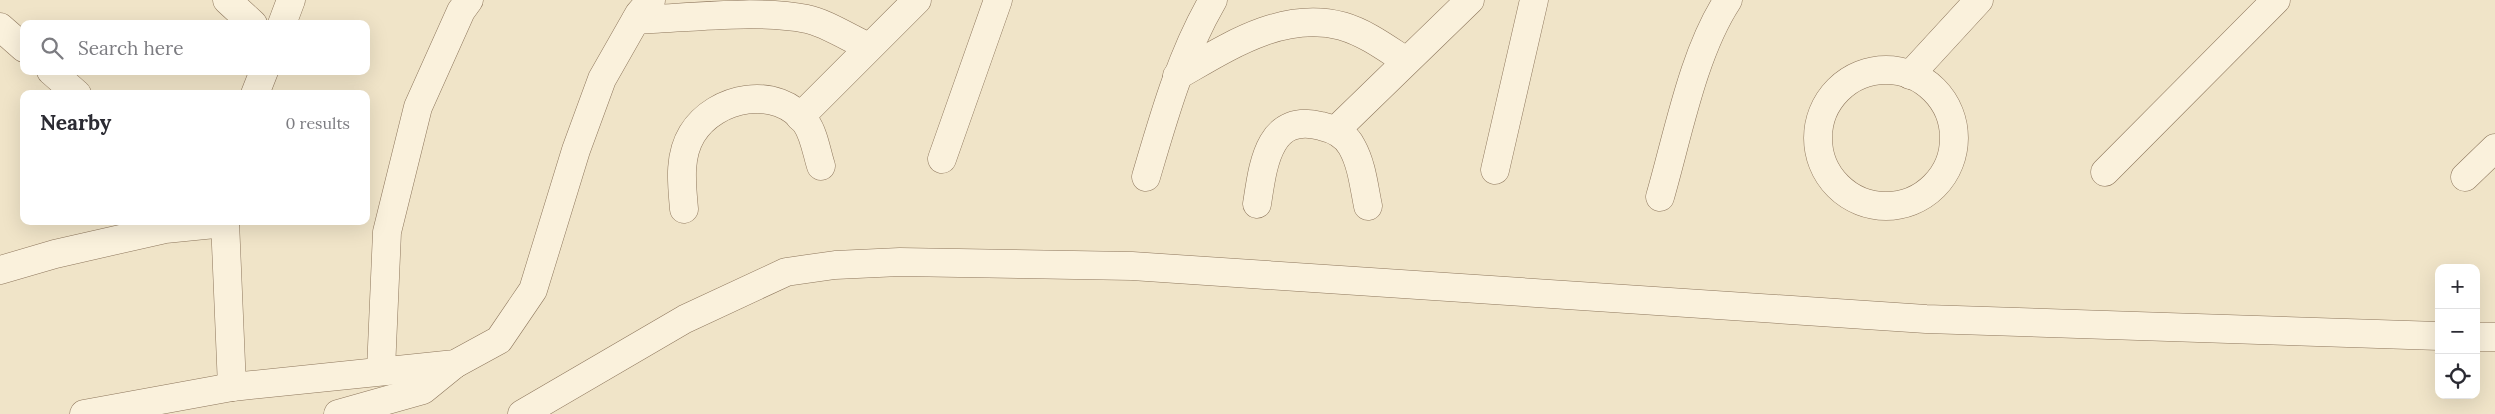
<!DOCTYPE html>
<meta charset="utf-8">
<style>
:root{--surface:#fff;--page:#f2f2f3;--text:#2b2b33;--muted:#7c7c81;--line:#e1e1e2}
body{margin:0;font-family:Lora,serif;background:var(--page);color:var(--text)}
.controls{position:absolute;right:15px;bottom:15px;display:grid;overflow:hidden;border-radius:10px;box-shadow:0 5px 20px #0002}
.controls button{width:45px;height:45px;display:grid;place-items:center;padding:0;border:0;border-bottom:1px solid var(--line);background:var(--surface);color:var(--text);font:25px sans-serif}
.list{margin:0;padding:0;list-style:none}
h2{display:flex;justify-content:space-between;align-items:center;height:65px;margin:0;padding:0 20px;font-size:21px}
h2 small{font-size:16px;font-weight:400;color:var(--muted)}
.icon{flex:none;width:28px;height:28px;fill:none;stroke:currentColor;stroke-width:2;stroke-linecap:round;stroke-linejoin:round}
.map{position:relative;flex:none;width:2495px;height:414px;overflow:hidden}
.search{position:absolute;background:var(--surface);box-shadow:0 5px 20px #0002;left:20px;top:20px;width:350px;height:55px;display:flex;align-items:center;gap:12px;box-sizing:border-box;padding:0 18px;border-radius:10px;color:var(--muted);font-size:19px}
.panel{position:absolute;background:var(--surface);box-shadow:0 5px 20px #0002;left:20px;top:90px;width:350px;height:135px;border-radius:10px}
.map>svg:first-child{display:block}
.lines{fill:none;stroke-linecap:round;stroke-linejoin:round}
.minor-casing{stroke:#8d765c;stroke-width:29}
.tertiary-casing{stroke:#8d765c;stroke-width:29}
.minor{stroke:#faf1dc;stroke-width:28}
.tertiary{stroke:#faf1dc;stroke-width:28}
</style>
<div class="map">
<svg width="2495" height="414" viewBox="0 0 2495 414">
<rect width="100%" height="100%" fill="#f0e4c8"/>
<g class="lines">
<defs>
<g id="minor">
<polyline points="227,0 253,24"/>
<path d="M636,20C687,18 757,9 807,19C824,22 853,40 869,47"/>
<polyline points="282,24 291,0"/>
<polyline points="0,27 24,48"/>
<circle cx="1886" cy="138" r="68"/>
<polyline points="51,71 77,94"/>
<polyline points="1910,75 1979,0"/>
<path d="M1177,76C1226,48 1282,10 1342,26C1366,33 1386,48 1406,61"/>
<polyline points="255,94 264,71"/>
<polyline points="800,117 917,0"/>
<polyline points="1336,130 1470,0"/>
<polyline points="942,159 998,0"/>
<polyline points="1495,170 1534,0"/>
<polyline points="2105,172 2276,0"/>
<path d="M1146,177C1164,116 1181,55 1213,0"/>
<polyline points="2465,177 2495,148"/>
<path d="M1660,197C1678,135 1693,53 1728,0"/>
<path d="M1257,204C1263,166 1268,112 1321,126C1334,129 1346,135 1352,147C1362,165 1364,187 1368,206"/>
<path d="M684,209C682,185 678,157 692,134C715,96 778,84 806,123C814,134 817,154 821,166"/>
<polyline points="225,221 232,387"/>
<polyline points="0,270 55,254 165,229 225,223"/>
<polyline points="2476,337 2495,337"/>
<polyline points="381,370 387,232 418,107 461,11 469,0"/>
<polyline points="84,414 232,387 455,364 499,340 533,290 576,150 602,79 639,14 651,0"/>
<polyline points="522,414 685,319 786,272 835,265 900,262 1132,266 1926,319 2439,336"/>
</g>
<polyline id="tertiary" points="338,414 423,390 455,364"/>
</defs>
<use href="#minor" class="minor-casing"/>
<use href="#tertiary" class="tertiary-casing"/>
<use href="#minor" class="minor"/>
<use href="#tertiary" class="tertiary"/>
</g>
</svg>
<div class="controls">
<button>+</button>
<button>−</button>
<button><svg class="icon" aria-label="locate" viewBox="0 0 24 24"><circle cx="12" cy="12" r="6"/><path d="M12 2v4M12 18v4M2 12h4M18 12h4"/></svg></button>
</div>
<div class="search"><svg class="icon" aria-label="search" viewBox="0 0 24 24"><circle cx="10" cy="10" r="6"/><path d="M15 15l6 6"/></svg>Search here</div>
<section class="panel">
<h2>Nearby<small>0 results</small></h2>
<ul class="list">
</ul>
</section>
</div>
